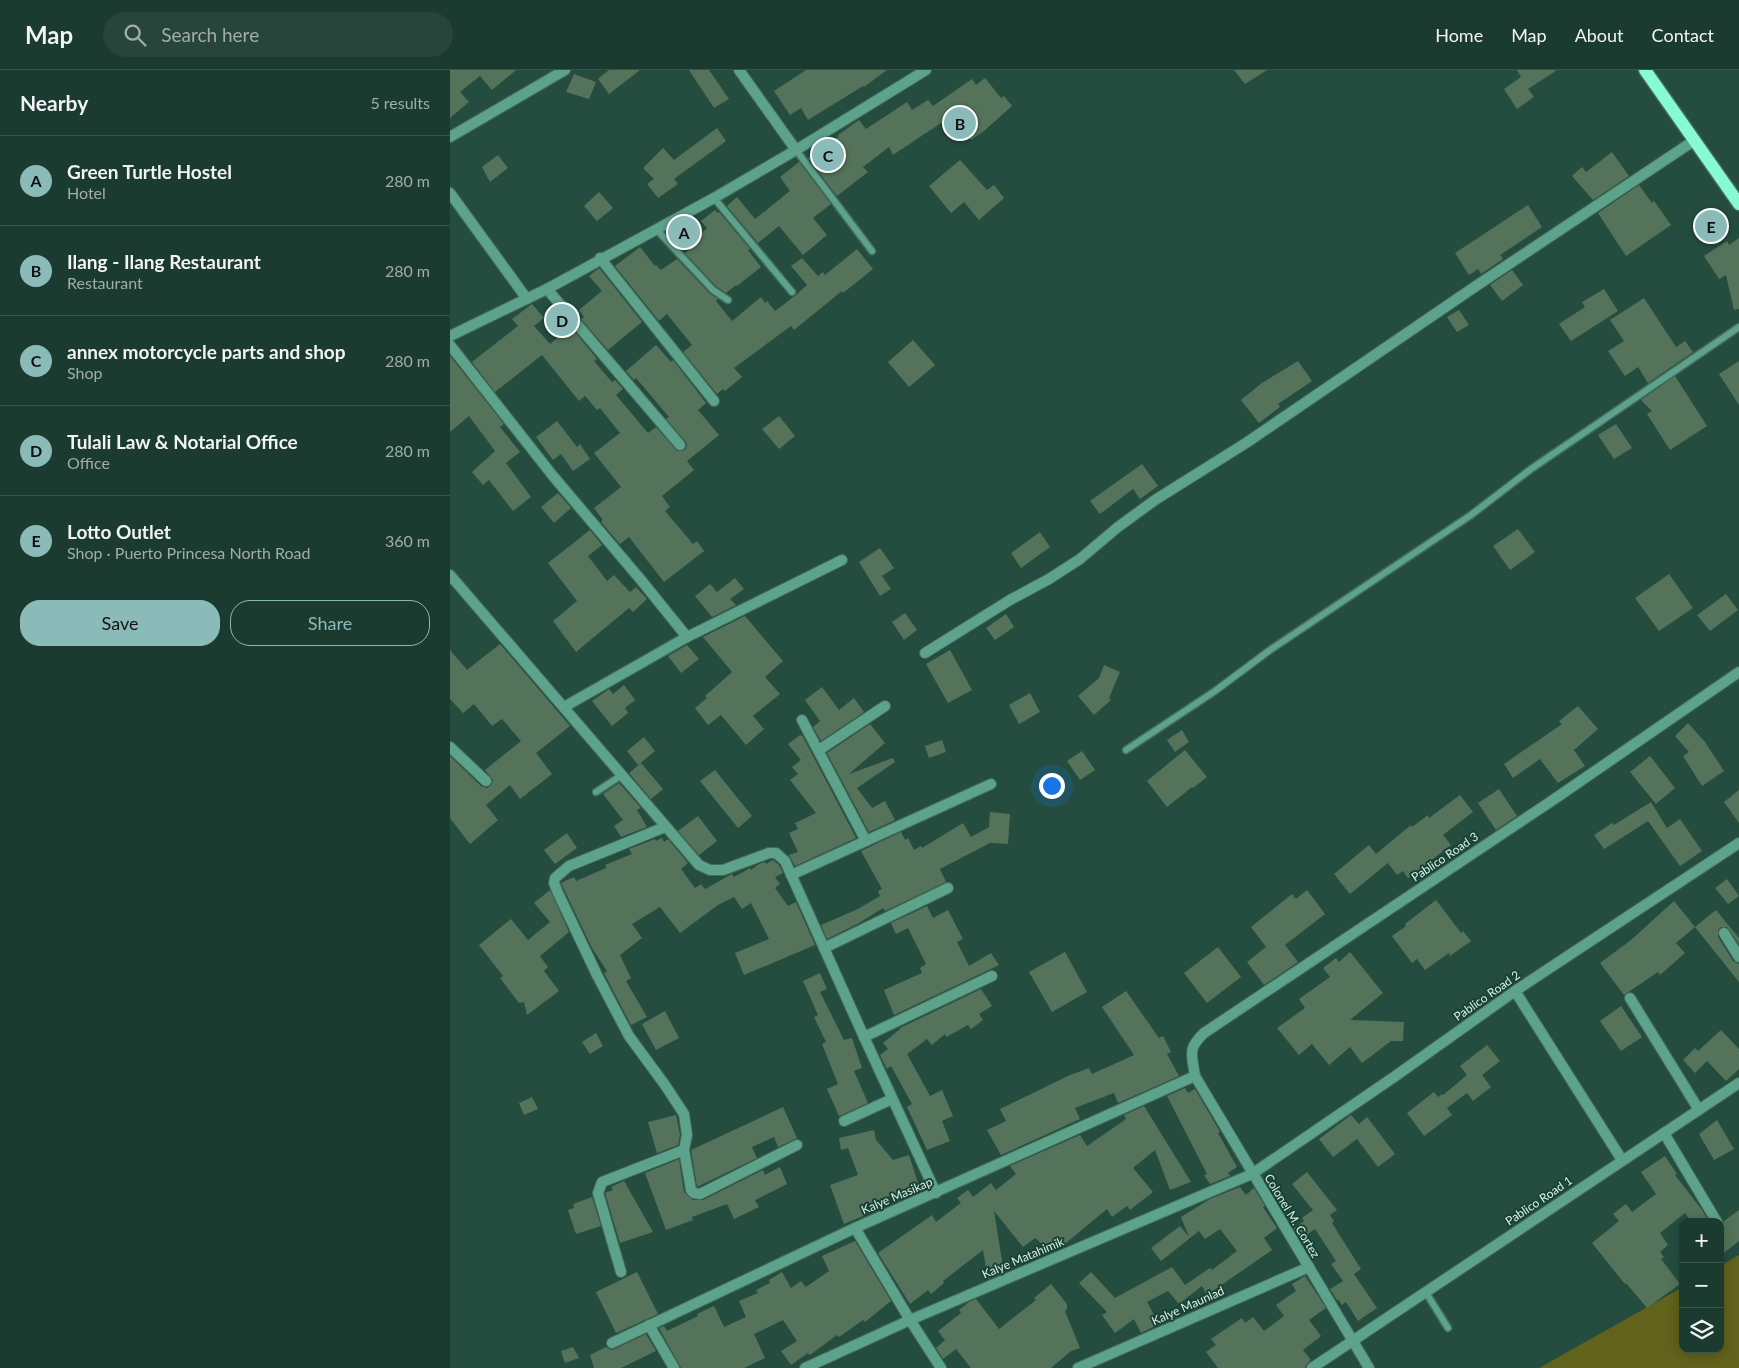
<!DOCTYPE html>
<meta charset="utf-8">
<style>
:root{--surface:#1b3a30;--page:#28453c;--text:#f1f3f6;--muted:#a0adab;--line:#39544c;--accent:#8bbbb9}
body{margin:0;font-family:Lato,sans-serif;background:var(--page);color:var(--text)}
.controls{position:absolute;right:15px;bottom:15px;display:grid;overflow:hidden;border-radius:10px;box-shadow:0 2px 12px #0003}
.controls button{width:45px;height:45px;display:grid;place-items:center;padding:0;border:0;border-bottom:1px solid var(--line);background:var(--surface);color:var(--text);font:25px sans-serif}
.you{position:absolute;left:601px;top:715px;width:18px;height:18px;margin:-12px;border:4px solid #fff;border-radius:50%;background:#1a73e8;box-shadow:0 0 0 8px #1a73e833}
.badge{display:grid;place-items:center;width:32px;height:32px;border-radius:50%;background:var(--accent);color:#111;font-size:16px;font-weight:700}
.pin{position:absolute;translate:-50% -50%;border:2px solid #fff;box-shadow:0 1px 5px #0006}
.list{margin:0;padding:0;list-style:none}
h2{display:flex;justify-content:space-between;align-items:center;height:65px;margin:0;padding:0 20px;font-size:21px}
h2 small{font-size:16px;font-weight:400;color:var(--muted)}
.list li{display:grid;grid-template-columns:32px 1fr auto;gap:15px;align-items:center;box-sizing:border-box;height:90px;padding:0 20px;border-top:1px solid var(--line)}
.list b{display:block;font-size:19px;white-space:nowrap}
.list p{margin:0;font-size:16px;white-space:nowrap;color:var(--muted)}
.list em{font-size:16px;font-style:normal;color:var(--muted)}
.actions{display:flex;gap:10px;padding:15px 20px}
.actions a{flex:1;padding:11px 0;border:1px solid var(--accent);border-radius:20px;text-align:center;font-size:18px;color:var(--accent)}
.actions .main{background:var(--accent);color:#111}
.icon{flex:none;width:28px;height:28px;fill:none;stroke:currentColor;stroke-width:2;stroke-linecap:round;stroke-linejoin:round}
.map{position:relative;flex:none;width:1289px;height:1298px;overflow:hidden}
header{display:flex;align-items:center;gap:30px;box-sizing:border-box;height:70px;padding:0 25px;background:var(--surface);border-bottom:1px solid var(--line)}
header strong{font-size:24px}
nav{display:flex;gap:28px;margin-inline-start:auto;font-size:18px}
.search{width:350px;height:45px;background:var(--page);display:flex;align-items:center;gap:12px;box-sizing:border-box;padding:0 18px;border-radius:28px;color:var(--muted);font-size:19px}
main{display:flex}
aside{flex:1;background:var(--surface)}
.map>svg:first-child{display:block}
.green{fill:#61621b}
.building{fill:#54735a}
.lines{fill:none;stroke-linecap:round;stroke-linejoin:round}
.service-casing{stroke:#456b5e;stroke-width:9}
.minor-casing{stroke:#456b5e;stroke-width:12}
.tertiary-casing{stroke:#456b5e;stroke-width:12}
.primary-casing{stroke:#456b5e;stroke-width:15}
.service{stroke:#5da28b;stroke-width:6}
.minor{stroke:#5da28b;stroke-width:10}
.tertiary{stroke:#5da28b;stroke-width:10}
.primary{stroke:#85fad4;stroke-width:12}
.labels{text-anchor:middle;stroke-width:4;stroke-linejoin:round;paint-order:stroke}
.street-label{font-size:12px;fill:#daf1e8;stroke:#184235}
</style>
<header>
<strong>Map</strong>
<div class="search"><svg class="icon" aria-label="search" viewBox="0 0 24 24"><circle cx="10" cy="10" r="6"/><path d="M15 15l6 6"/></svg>Search here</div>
<nav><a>Home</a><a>Map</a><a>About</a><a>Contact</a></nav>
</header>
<main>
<aside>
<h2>Nearby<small>5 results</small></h2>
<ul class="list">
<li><span class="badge">A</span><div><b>Green Turtle Hostel</b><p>Hotel</p></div><em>280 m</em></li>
<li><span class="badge">B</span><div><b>Ilang - Ilang Restaurant</b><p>Restaurant</p></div><em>280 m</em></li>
<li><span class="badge">C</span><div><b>annex motorcycle parts and shop</b><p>Shop</p></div><em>280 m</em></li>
<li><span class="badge">D</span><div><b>Tulali Law &amp; Notarial Office</b><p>Office</p></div><em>280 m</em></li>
<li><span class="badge">E</span><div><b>Lotto Outlet</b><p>Shop · Puerto Princesa North Road</p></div><em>360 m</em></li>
</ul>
<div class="actions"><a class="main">Save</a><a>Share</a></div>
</aside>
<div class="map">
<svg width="1289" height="1298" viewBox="0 0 1289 1298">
<rect width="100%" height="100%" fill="#244d40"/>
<polygon class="green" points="1289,1185 1289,1298 1089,1298 1233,1217 1233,1279 1270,1279 1270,1196"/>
<g class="building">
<polygon points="0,0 66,0 42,20 30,6 10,22 19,32 0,48"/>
<polygon points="159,0 190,0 159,24 148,9"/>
<polygon points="239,0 259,0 279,29 264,38"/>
<polygon points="356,0 437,0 414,17 413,16 358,50 351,38 340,45 324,21"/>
<polygon points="784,0 817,0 795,14"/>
<polygon points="1067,0 1107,0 1078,19 1084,27 1067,39 1054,19 1071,7"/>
<polygon points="124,4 146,12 139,29 116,22"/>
<polygon points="535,8 551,28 554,26 562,36 534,61 521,70 503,45 443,85 439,77 413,97 418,102 387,126 358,88 389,66 388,65 409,50 416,59 457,32 462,40 478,30 483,36 522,9 526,15"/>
<polygon points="267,58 276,71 224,109 228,114 208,128 197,114 204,109 193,98 213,78 224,90"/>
<polygon points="1162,82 1179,106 1143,130 1122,106 1132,97 1136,102"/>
<polygon points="48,85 58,98 40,112 32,97"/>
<polygon points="510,90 537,120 544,115 554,128 529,150 514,132 501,143 479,116"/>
<polygon points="349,92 381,134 363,148 377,165 353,185 329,156 308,173 277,136 287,127 305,149 340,121 330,107"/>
<polygon points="1189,115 1202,133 1204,131 1221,155 1176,186 1148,143"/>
<polygon points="149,122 163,138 147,151 134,136"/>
<polygon points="1078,135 1092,157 1050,185 1053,189 1031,204 1028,199 1019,205 1005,183"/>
<polygon points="265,140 268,143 269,142 300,179 298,180 311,197 287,216 286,215 276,223 266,216 235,183 239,180 236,176 257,158 251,151"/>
<polygon points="1289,168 1289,239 1284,240 1276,205 1269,209 1254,186 1277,171 1279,175"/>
<polygon points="190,177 205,196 206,195 211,200 227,189 260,224 268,229 266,231 282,251 311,227 315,233 317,231 325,241 346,225 357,215 341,196 352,188 368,206 373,202 375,205 407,179 423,199 393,223 392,221 344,260 341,256 284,298 292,307 275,321 273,319 267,324 233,282 242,275 217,244 209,251 165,196"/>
<polygon points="149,198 192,252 158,280 131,249 134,247 129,240 152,221 139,206"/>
<polygon points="1062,200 1073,215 1052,231 1040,215"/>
<polygon points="1154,219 1168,241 1121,271 1109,254 1135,237 1132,232"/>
<polygon points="1194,228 1226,277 1235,271 1243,282 1198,313 1188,297 1175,306 1158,281 1174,271 1160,250"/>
<polygon points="82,234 94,248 84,256 100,274 121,257 147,289 144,291 162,312 165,310 173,319 166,325 198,363 206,357 227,381 235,380 237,374 235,371 216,349 219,347 186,308 184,310 176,301 206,275 221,292 223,290 256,333 248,340 269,365 237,391 244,400 212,426 220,437 215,441 243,474 247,471 254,481 214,512 179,467 170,474 151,452 153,450 144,438 171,417 144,383 170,363 150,338 147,340 135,326 129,331 92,285 45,322 22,292 68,256 62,249"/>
<polygon points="1009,240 1019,255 1007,262 997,247"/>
<polygon points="463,270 485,295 459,317 438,292"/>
<polygon points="0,286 54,354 50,357 70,382 56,393 81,427 63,441 39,410 33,415 22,402 45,381 19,346 0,362"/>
<polygon points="848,291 862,311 828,334 830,337 809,353 791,330 812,313"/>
<polygon points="1289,291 1289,335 1269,304"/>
<polygon points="1225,306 1257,356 1220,380 1197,344 1202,341 1191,330"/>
<polygon points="329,346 345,366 329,379 312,359"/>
<polygon points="107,351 127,377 130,374 140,389 123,401 111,384 103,390 86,367"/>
<polygon points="1166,354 1182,378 1164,389 1148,365"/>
<polygon points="692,394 708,416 690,429 683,419 650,444 640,431"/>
<polygon points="108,423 121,438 104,453 91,437"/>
<polygon points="1068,459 1085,482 1060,500 1043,476"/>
<polygon points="140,460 152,475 138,486 157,511 164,505 180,522 186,517 197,529 183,542 179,538 126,582 103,551 127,531 98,493"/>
<polygon points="590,462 600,477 571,498 561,483"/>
<polygon points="430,478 444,498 432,506 441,519 430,526 409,492"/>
<polygon points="1219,504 1243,538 1209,561 1185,528"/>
<polygon points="285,508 294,519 280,529 286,535 262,547 245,526 260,514 267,522"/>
<polygon points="1276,524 1288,540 1260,561 1247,545"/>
<polygon points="455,543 467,560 454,570 442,552"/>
<polygon points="556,544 564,557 545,570 536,558"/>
<polygon points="295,546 333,591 315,607 330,624 303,646 314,659 296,675 271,645 258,655 245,638 257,628 255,626 282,602 253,567"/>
<polygon points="50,574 120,656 86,683 102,704 70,729 60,715 36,735 48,750 20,774 0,748 0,686 31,716 37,718 41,715 43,710 35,700 71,671 52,649 42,656 24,634 13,643 0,629 0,580 17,600"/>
<polygon points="237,575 249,589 231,603 218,586"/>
<polygon points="500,580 522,620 498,633 476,594"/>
<polygon points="654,595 670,602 659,628 661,630 644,645 628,626 649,608"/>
<polygon points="174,615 185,630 175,638 178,643 162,656 142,631 159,619 163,624"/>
<polygon points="372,617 389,640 404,628 414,642 371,671 363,657 370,651 355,630"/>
<polygon points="580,623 590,642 569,654 559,635"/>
<polygon points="1128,636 1148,659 1124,680 1135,696 1108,713 1090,689 1063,708 1054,694 1112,654 1109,651"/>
<polygon points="1238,653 1255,672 1274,701 1252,716 1233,686 1239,682 1225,666"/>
<polygon points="420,654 435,673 399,704 443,688 445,692 407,718 422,738 435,731 445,750 419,762 377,683"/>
<polygon points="732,660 739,672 725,682 717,670"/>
<polygon points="350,665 351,666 352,665 406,768 345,796 339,785 348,782 339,763 348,759 345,753 366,743 340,710 348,704 342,697 351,690 338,674"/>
<polygon points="194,667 205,681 188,695 177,681"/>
<polygon points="492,670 496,682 479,688 475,676"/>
<polygon points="735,680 757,707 743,718 742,717 717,737 697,711"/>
<polygon points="632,681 645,700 630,710 617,691"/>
<polygon points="1200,686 1225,718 1206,734 1180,702"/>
<polygon points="191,693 213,719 201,729 179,703"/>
<polygon points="265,700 302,746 288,758 250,711"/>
<polygon points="169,713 191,738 187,740 197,757 171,767 164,756 173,750 153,724"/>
<polygon points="1049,719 1067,746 1046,760 1028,733"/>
<polygon points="1289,720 1289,753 1274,732"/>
<polygon points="1010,725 1023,742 993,765 1001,775 958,808 953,801 947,805 938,793 900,824 884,804 919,775 926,784 961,755 962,757 978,745 979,748"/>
<polygon points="1201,732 1217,758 1230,749 1252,781 1230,796 1198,751 1154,779 1144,765 1162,753 1164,755"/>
<polygon points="540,742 560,744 558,774 540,773 490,799 496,812 435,841 433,838 409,853 377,869 371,855 408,839 430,826 428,821 432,819 411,781 451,762 455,770 458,768 464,780 471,776 472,778 513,753 521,767 539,757"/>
<polygon points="248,746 267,771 249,785 228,761"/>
<polygon points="117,763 127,778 105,794 94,780"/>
<polygon points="212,768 214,772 218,769 238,793 231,799 245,818 251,814 255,819 282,804 284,807 300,798 301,800 309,794 315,792 316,794 323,790 329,795 333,803 325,807 330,814 325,818 338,836 346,832 365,875 294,905 285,883 319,869 301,833 292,839 284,827 268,835 230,863 210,837 182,854 192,868 170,885 181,908 176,911 197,947 181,955 154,903 157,901 142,878 111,813 124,807 126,811 156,798 155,795 182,784 179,779 205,769 206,771"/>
<polygon points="1277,809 1289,826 1278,834 1265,818"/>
<polygon points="100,820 119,862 90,886 98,897 94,901 109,921 77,945 74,932 69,933 50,908 53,906 29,875 61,849 78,870 100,852 84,833"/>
<polygon points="857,820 875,844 835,875 848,892 814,915 797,892 816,877 801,857 842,824 846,829"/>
<polygon points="986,830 1011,863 1013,861 1021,871 1000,886 999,883 975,900 967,889 962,893 942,866 956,856 955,854"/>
<polygon points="1224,831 1245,857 1226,873 1235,883 1210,905 1208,902 1174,925 1150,893 1181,870"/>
<polygon points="477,836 483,848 498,840 513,869 507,872 519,896 541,883 549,895 444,945 434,920 472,903 470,898 476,894 458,858 446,864 441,853"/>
<polygon points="1266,840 1289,868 1289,874 1277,857 1271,857 1268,860 1268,867 1283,891 1289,894 1289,912 1245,857"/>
<polygon points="768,877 791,907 757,933 734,903"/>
<polygon points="615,882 637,922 602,942 579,902"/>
<polygon points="900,882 933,923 900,950 954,952 953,971 941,971 912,993 900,977 879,995 862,974 849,985 827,958 855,938 849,929 880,907 873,898 886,888 889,892"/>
<polygon points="370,903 377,919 370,922 394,970 402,968 412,998 404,1001 418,1033 389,1046 377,1019 388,1014 372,974 376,972 364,947 368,945 353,911"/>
<polygon points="531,919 542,936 529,944 533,950 521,959 518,955 496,967 495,964 482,975 477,969 457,984 480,1026 492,1020 503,1046 492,1051 500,1071 477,1080 457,1037 462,1034 441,996 437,999 430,985 438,979 433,973 450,959 450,958"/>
<polygon points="676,921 709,968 713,966 721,982 717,984 729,1006 668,1033 664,1023 625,1038 630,1049 551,1085 537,1060 556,1051 550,1039 618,1006 639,998 642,1004 684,985 652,937"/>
<polygon points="1171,936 1192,967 1171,981 1150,951"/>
<polygon points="215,941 229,968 206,980 192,954"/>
<polygon points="1271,960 1289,979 1289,999 1276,1011 1257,991 1245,1003 1233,990 1245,978 1248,981"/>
<polygon points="146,963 153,976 140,984 132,972"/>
<polygon points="1037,975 1050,991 1032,1005 1041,1017 1023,1031 1017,1023 997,1038 1002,1045 974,1066 957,1043 984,1022 988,1027 992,1024 993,1025 1017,1005 1010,996"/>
<polygon points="735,1018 738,1023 745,1019 766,1055 770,1062 768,1063 787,1097 778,1103 780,1106 760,1114 754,1105 757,1104 717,1026"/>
<polygon points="82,1027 88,1039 74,1045 69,1033"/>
<polygon points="694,1036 741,1112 720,1120 705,1080 683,1098 703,1122 680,1140 677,1136 662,1147 657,1139 610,1178 601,1182 585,1168 573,1177 544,1141 554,1203 538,1209 533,1180 493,1211 494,1213 481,1224 478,1220 460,1234 428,1183 482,1145 486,1152 511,1133 507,1128 518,1120 523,1127 541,1113 546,1120 566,1104 560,1096 630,1065 637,1076 676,1049 674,1045"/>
<polygon points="333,1037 347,1068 328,1077 324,1067 302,1077 307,1088 247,1117 241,1080"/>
<polygon points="226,1045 230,1065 228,1075 207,1083 198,1052"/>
<polygon points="901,1045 909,1054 917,1047 945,1084 928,1097 907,1069 883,1087 869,1069"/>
<polygon points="1267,1050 1284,1079 1264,1090 1249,1064"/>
<polygon points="424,1060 426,1070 443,1090 459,1085 469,1116 431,1129 434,1137 394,1154 380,1115 408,1105 398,1078 391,1080 389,1068"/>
<polygon points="1215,1086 1227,1104 1225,1105 1252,1140 1259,1152 1241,1152 1235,1143 1210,1163 1218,1175 1210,1182 1214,1187 1211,1189 1230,1214 1197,1238 1176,1213 1175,1214 1142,1173 1169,1151 1163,1144 1176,1134 1182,1142 1206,1124 1191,1102"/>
<polygon points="229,1089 234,1122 243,1130 253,1130 313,1100 315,1105 330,1097 337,1114 305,1130 309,1137 284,1149 277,1134 242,1147 243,1150 216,1160 195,1103"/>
<polygon points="857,1102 887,1140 880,1145 884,1151 882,1153 911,1199 904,1204 927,1238 908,1251 896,1232 892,1235 888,1229 887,1230 880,1219 893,1211 881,1194 886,1191 865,1159 851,1169 844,1158 854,1151 852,1148 863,1140 842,1114"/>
<polygon points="174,1111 203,1162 170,1173 155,1123 163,1120 161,1117"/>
<polygon points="790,1117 796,1125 804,1118 815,1136 813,1137 827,1158 814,1168 822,1180 757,1225 752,1216 729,1234 718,1221 697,1232 709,1254 691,1263 684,1249 665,1263 652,1245 657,1242 629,1213 641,1202 665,1228 722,1197 735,1215 760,1198 762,1200 787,1181 770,1159 755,1169 749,1161 711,1191 701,1178 730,1156 739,1167 731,1147 760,1129"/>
<polygon points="142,1127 151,1156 126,1164 118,1140 124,1138 123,1134"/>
<polygon points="1289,1140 1289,1171 1270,1186 1270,1158 1274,1151"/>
<polygon points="405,1171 441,1231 415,1252 413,1250 389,1267 387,1265 360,1285 358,1283 341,1295 331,1281 347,1271 333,1250 304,1264 315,1288 294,1298 231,1298 209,1258 214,1256 217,1261 248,1246 247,1244 264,1236 274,1257 296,1247 289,1231 308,1223 306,1220 320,1213 319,1210 332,1202 341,1218 351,1211 356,1217 379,1201 372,1186"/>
<polygon points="187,1202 208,1244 166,1263 146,1222"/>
<polygon points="855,1206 876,1238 859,1250 871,1266 853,1280 861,1290 856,1295 855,1298 768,1298 756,1282 766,1275 761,1269 792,1248 795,1253 803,1247 814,1261 834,1246 826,1235 846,1221 842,1214"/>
<polygon points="601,1214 617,1234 617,1239 615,1241 630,1278 621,1281 601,1298 521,1298 506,1279 493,1289 486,1278 495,1270 488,1261 511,1243 509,1240 519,1232 526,1229 549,1259 586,1230 584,1228"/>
<polygon points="196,1264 206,1281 171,1298 144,1298 140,1285 156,1277 161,1280 165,1279"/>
<polygon points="123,1277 129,1288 115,1293 111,1281"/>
</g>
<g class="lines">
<defs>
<g id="service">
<polyline points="346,80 422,181"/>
<polyline points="264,128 342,222"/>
<polyline points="206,159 263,220 278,230"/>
<polyline points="676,680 765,621 820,580 1021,445 1081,399 1289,257"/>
<polyline points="146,722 172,705"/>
<polyline points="975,1221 998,1258"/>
</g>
<g id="minor">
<polyline points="289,0 346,80"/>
<polyline points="0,67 115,0"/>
<polyline points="0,123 77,229"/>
<polyline points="150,188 264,331"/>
<polyline points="97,219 230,375"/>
<polyline points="0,275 103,406 191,510 237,567"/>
<polyline points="0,505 249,795 260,800 273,800 319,783 326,783 335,791 414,967 486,1123"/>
<polyline points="475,583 560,530 599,509 630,489 668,457 705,430 796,373 1026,216 1245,70"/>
<polyline points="114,637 237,567 392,490"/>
<polyline points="352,650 416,771"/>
<polyline points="0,677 36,711"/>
<polyline points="369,680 435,636"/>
<polyline points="215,757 119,796 105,808 104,813 108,823 147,905 179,966 215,1015 234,1044 237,1065 234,1080 241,1120 244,1123 250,1124 347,1075"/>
<polyline points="341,805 541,714"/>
<polyline points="1274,863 1289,887"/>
<polyline points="374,878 498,818"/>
<polyline points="1065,921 1172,1090"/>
<polyline points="1180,928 1249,1040"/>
<polyline points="414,967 542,906"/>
<polyline points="394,1051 442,1029"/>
<polyline points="1214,1063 1267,1152"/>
<polyline points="405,1158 460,1250 491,1298"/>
<polyline points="171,1202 148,1123 152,1112 234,1080"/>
<polyline points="199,1255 224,1298"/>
<polyline points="162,1273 405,1158 745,1006"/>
<polyline points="355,1298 460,1250 802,1104 944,1007 1065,921 1289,773"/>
<polyline points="628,1298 859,1197"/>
<polyline points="862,1298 1289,1013"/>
<path d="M919,1298L745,1006C742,985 737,979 754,963L1103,730L1289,602"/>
</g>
<polyline id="tertiary" points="0,266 97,219 264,128 346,80 476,0"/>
<polyline id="primary" points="1195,0 1289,134"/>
</defs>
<use href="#service" class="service-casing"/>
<use href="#minor" class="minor-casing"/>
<use href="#tertiary" class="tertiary-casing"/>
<use href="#primary" class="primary-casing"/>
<use href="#service" class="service"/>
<use href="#minor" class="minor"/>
<use href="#tertiary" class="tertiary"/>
<use href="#primary" class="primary"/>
</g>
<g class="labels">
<g class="street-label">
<text transform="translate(995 787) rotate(-34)" y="4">Pablico Road 3</text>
<text transform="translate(1037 926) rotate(-35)" y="4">Pablico Road 2</text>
<text transform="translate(447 1126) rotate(-23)" y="4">Kalye Masikap</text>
<text transform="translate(1089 1131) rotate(-34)" y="4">Pablico Road 1</text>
<text transform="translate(842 1146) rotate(59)" y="4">Colonel M. Cortez</text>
<text transform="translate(573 1188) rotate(-23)" y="4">Kalye Matahimik</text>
<text transform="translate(738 1236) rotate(-24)" y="4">Kalye Maunlad</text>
</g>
</g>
</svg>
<div class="controls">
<button>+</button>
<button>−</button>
<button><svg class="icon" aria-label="layers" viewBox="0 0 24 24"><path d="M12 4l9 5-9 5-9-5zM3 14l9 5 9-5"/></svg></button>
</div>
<div class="you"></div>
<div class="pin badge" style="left:234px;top:162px">A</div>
<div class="pin badge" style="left:510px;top:53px">B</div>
<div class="pin badge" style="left:378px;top:85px">C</div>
<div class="pin badge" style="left:112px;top:250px">D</div>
<div class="pin badge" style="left:1261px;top:156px">E</div>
</div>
</main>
